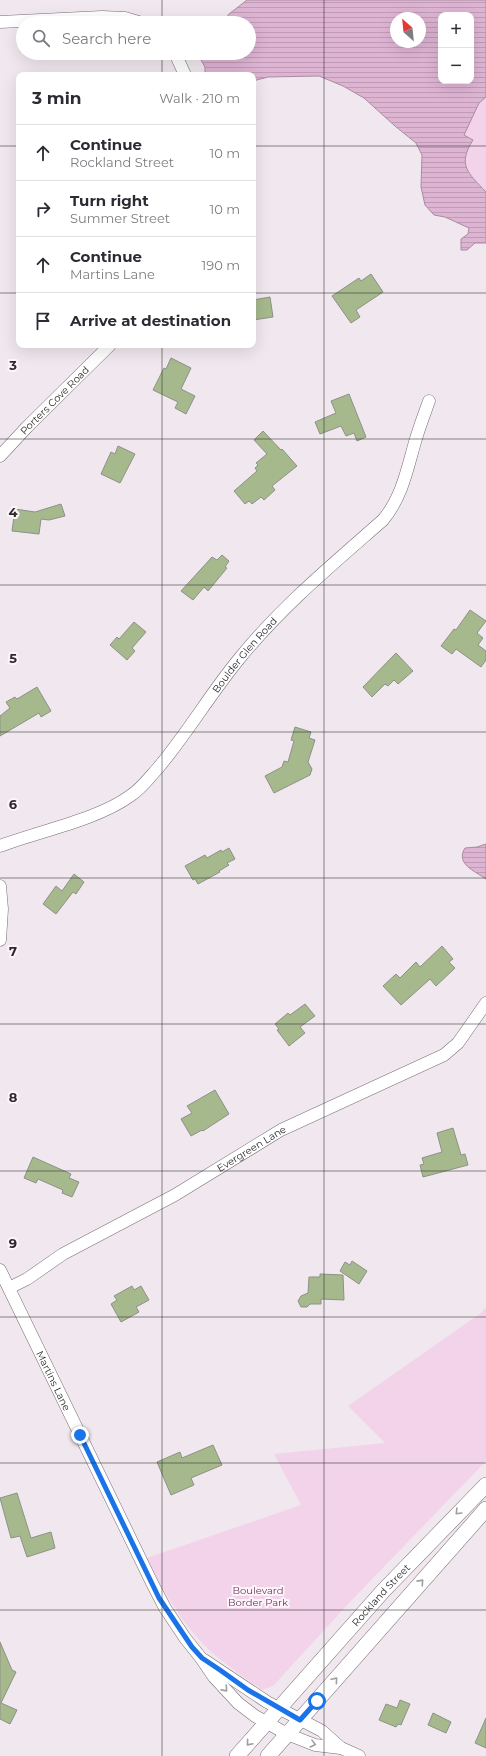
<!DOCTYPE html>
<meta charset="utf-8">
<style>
:root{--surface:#fff;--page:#f7f7f7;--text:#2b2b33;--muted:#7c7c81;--line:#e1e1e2}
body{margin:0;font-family:Montserrat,sans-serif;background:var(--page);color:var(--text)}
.controls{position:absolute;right:12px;top:12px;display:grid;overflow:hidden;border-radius:8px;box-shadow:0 4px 16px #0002}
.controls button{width:36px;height:36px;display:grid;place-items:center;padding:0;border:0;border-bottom:1px solid var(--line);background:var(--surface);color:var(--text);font:20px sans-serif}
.compass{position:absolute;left:390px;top:12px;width:36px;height:36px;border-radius:50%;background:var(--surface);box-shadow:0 4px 16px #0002;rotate:333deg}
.stop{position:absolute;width:12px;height:12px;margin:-9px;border:3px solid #1a73e8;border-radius:50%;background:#fff}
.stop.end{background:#1a73e8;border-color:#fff;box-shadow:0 1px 4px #0008}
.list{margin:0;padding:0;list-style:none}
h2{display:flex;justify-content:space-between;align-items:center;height:52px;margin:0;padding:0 16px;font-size:17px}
h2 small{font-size:13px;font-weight:400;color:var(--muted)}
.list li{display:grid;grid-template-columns:26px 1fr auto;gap:12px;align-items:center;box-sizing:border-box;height:56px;padding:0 16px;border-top:1px solid var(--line)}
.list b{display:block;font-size:15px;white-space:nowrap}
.list p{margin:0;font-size:13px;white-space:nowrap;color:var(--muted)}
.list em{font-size:13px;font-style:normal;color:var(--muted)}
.icon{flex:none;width:22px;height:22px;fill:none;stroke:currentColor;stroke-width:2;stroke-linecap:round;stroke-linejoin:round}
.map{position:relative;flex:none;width:486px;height:1756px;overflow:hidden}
.search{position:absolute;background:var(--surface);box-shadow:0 4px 16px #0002;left:16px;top:16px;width:240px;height:44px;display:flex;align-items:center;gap:10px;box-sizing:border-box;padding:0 14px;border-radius:22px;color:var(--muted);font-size:15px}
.panel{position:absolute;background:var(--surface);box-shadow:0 4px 16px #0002;left:16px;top:72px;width:240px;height:276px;border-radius:8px}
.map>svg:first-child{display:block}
.park{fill:#f2d3ea}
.water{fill:url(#water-rules);stroke:#a98ba1;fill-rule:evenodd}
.building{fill:#a6b98d;stroke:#8d9189}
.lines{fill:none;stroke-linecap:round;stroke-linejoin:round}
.minor-casing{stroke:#766f74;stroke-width:13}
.major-casing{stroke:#766f74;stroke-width:16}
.minor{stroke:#fff;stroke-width:12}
.major{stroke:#fff;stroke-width:15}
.oneway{stroke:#a09fa0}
.route{stroke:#1a73e8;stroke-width:5}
.grid{fill:none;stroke:#2d2a2c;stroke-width:1;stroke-opacity:0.55}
.labels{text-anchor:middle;stroke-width:4;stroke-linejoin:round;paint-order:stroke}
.street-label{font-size:10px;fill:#2d2a2c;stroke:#fef5fb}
.park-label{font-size:10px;fill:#6b3761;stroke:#fef5fb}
.grid-label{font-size:13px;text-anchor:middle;font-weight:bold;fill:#2d2a2c;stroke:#fef5fb;stroke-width:4;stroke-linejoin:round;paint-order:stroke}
</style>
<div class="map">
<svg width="486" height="1756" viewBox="0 0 486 1756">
<defs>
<pattern id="water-rules" width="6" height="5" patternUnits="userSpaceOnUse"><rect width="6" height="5" fill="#deb4d3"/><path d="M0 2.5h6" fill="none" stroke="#bf9bb5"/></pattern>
</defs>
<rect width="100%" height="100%" fill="#f0e8ee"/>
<g class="park">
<path d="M486,97V192C468,173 457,165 473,140L464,135L479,103Z"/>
<path d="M486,1307V1461L349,1603L273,1686L262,1690C248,1680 235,1671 222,1661C188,1634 166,1597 147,1558L301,1505L274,1454L385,1443L348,1406L481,1313Z"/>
</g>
<g class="water">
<path d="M247,0H486V97L479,103L464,135L473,140C457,165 468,173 486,192V243H475L467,250H461V239L468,234L469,228L445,217L434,215L425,205L421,187L422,155L416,143L395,126L364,98L343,86L319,76L268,77L253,81V75H205V67L197,53H249V23H223L229,14ZM441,15H471V81H441ZM396,18H420V42H396Z"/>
<path d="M486,844V879C475,871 455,864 465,848L477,847Z"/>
</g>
<g class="building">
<polygon points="371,274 383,292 356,310 360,317 351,323 332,296 359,278 361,281"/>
<polygon points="270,297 273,317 253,320 253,300"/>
<polygon points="171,358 191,368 181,389 195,396 186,414 175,408 178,402 153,390 164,368 166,369"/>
<polygon points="349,394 366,437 357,441 354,433 346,436 341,426 320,434 315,422 336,413 331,401"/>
<polygon points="263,431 281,450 282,449 297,466 272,486 275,490 264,500 261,497 252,504 249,501 245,504 234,491 257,471 255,468 258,465 256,463 267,454 254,440"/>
<polygon points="118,446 135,454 120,483 101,474 111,452 115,454"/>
<polygon points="61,504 65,516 49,520 41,519 39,534 12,531 15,509 35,512"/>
<polygon points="222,555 229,561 225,567 227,568 208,591 204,587 193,600 181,591 212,557 217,560"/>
<polygon points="470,610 486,621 477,633 483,638 478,645 486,651 486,660 481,667 456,649 452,654 441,646 454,629 456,630"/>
<polygon points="134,622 146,632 132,648 135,651 127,660 110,645 117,637 119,639"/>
<polygon points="396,653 413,671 398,684 394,680 388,686 385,684 372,697 363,687"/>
<polygon points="37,687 51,711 41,717 39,713 0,736 0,716 10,708 6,702 15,697 17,699"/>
<polygon points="295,727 311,732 309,738 315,740 308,762 312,769 310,775 274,793 265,776 282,767 284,761 288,762 294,741 291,740"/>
<polygon points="229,848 235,859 227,863 229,865 219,871 220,872 198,884 195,879 193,880 185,866 205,855 207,858 221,850 222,852"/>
<polygon points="74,874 84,882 76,894 73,892 56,914 43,904 56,886 62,891"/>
<polygon points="442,946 453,959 449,962 455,968 436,986 430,979 401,1005 383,986 396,974 400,978 416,962 420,967"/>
<polygon points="305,1004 315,1016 300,1027 305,1033 289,1046 277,1030 279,1029 275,1024 288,1013 290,1015"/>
<polygon points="215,1090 229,1114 203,1131 202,1130 191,1136 181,1119 192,1113 187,1106"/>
<polygon points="453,1128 461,1155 465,1154 468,1165 423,1177 420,1165 424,1164 422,1158 442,1152 437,1133"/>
<polygon points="33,1157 71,1174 69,1178 79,1182 72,1197 62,1193 63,1190 38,1179 36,1183 24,1178"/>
<polygon points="352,1261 367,1271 359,1284 340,1271 345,1262 350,1265"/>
<polygon points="320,1274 343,1275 344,1300 321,1299 321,1304 310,1304 307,1307 301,1307 298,1301 301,1296 308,1293 309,1277 320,1277"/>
<polygon points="132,1286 134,1290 141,1286 149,1300 136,1307 139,1312 121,1322 111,1304 117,1300 114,1296"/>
<polygon points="213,1445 222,1465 191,1478 194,1485 171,1495 157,1462 180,1452 182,1458"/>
<polygon points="17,1493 31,1538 51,1532 55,1548 27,1557 20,1536 11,1538 0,1498"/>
<polygon points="0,1642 12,1670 16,1672 1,1703 17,1710 10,1724 0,1719"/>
<polygon points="400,1700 410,1704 401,1725 398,1724 396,1727 379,1720 386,1704 397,1708"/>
<polygon points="433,1713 451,1722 446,1733 428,1725"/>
<polygon points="486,1718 486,1748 475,1743"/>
</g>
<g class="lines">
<defs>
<g id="minor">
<polyline points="0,22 102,17 125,18 142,23"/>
<polyline points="175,53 185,75"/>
<path id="s1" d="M0,456L27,427L110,345"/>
<path id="s2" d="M0,846C39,831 97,820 130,796C141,789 149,778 158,768C187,734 210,694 239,659C281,607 333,564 383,520C402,497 407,470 415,442C419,428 424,415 429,401"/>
<polyline points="0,886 2,909 0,940"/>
<path id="s3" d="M0,1270L152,1583L165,1608L185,1638L201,1658L214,1677L238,1703L255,1716L287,1734L315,1745L341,1748"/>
<path id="s4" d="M9,1288L27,1279L63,1254L175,1195L281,1130L444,1055L458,1043L486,1003"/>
<polyline points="204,1660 267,1702 322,1731 341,1748 359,1756"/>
</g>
<g id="major">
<path id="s5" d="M237,1756L383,1591L486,1485"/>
<polyline points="268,1756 486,1509"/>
</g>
</defs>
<use href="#minor" class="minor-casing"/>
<use href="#major" class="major-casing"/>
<use href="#minor" class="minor"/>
<use href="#major" class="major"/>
</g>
<defs><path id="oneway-chevron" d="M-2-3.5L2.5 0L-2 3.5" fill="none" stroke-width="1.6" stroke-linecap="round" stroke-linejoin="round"/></defs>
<g class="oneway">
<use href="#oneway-chevron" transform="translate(458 1512) rotate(134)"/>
<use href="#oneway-chevron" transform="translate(421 1582) rotate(-48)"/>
<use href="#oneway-chevron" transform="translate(335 1680) rotate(-49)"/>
<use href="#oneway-chevron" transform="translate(225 1689) rotate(48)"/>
<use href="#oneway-chevron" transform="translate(249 1743) rotate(131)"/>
<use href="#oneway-chevron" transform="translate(313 1744) rotate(14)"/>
</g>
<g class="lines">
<polyline class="route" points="80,1435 159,1598 192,1647 202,1658 220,1670 248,1690 300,1720 317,1701"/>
</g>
<path class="grid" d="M162,0V23M324,0V1756M162,53V75M0,146H19M253,146H486M0,293H19M253,293H486M162,345V1756M0,439H486M0,585H486M0,732H486M0,878H486M0,1024H486M0,1171H486M0,1317H486M0,1463H486M0,1610H486"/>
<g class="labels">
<g class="street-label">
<text dy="4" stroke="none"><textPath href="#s1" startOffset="78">Porters Cove Road</textPath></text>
<text dy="4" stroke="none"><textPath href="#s2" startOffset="322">Boulder Glen Road</textPath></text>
<text dy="4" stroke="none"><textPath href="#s4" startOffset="280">Evergreen Lane</textPath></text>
<text dy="4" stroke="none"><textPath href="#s3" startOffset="123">Martins Lane</textPath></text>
<text dy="4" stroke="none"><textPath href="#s5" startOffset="216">Rockland Street</textPath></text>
</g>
<g class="park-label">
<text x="258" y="1594">Boulevard<tspan x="258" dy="12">Border Park</tspan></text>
</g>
</g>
<g class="grid-label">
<text x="13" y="370">3</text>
<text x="13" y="517">4</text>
<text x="13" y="663">5</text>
<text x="13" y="809">6</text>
<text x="13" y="956">7</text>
<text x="13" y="1102">8</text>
<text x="13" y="1248">9</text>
</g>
</svg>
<div class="controls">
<button>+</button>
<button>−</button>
</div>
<svg class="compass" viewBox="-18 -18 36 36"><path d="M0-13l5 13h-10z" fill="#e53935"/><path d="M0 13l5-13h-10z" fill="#7c7c81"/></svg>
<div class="stop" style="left:317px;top:1701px"></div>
<div class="stop end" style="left:80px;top:1435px"></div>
<div class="search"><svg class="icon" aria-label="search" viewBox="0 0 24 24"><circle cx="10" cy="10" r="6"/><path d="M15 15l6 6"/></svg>Search here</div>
<section class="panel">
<h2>3 min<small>Walk · 210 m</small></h2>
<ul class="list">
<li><svg class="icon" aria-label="ahead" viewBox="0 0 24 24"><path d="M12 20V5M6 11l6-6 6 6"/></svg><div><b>Continue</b><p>Rockland Street</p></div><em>10 m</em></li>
<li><svg class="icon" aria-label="right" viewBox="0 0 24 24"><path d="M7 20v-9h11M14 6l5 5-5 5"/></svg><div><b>Turn right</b><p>Summer Street</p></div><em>10 m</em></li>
<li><svg class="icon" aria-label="ahead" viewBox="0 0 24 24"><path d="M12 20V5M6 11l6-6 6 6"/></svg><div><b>Continue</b><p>Martins Lane</p></div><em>190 m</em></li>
<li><svg class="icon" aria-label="arrive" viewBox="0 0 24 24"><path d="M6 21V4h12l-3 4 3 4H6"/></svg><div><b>Arrive at destination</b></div></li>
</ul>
</section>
</div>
